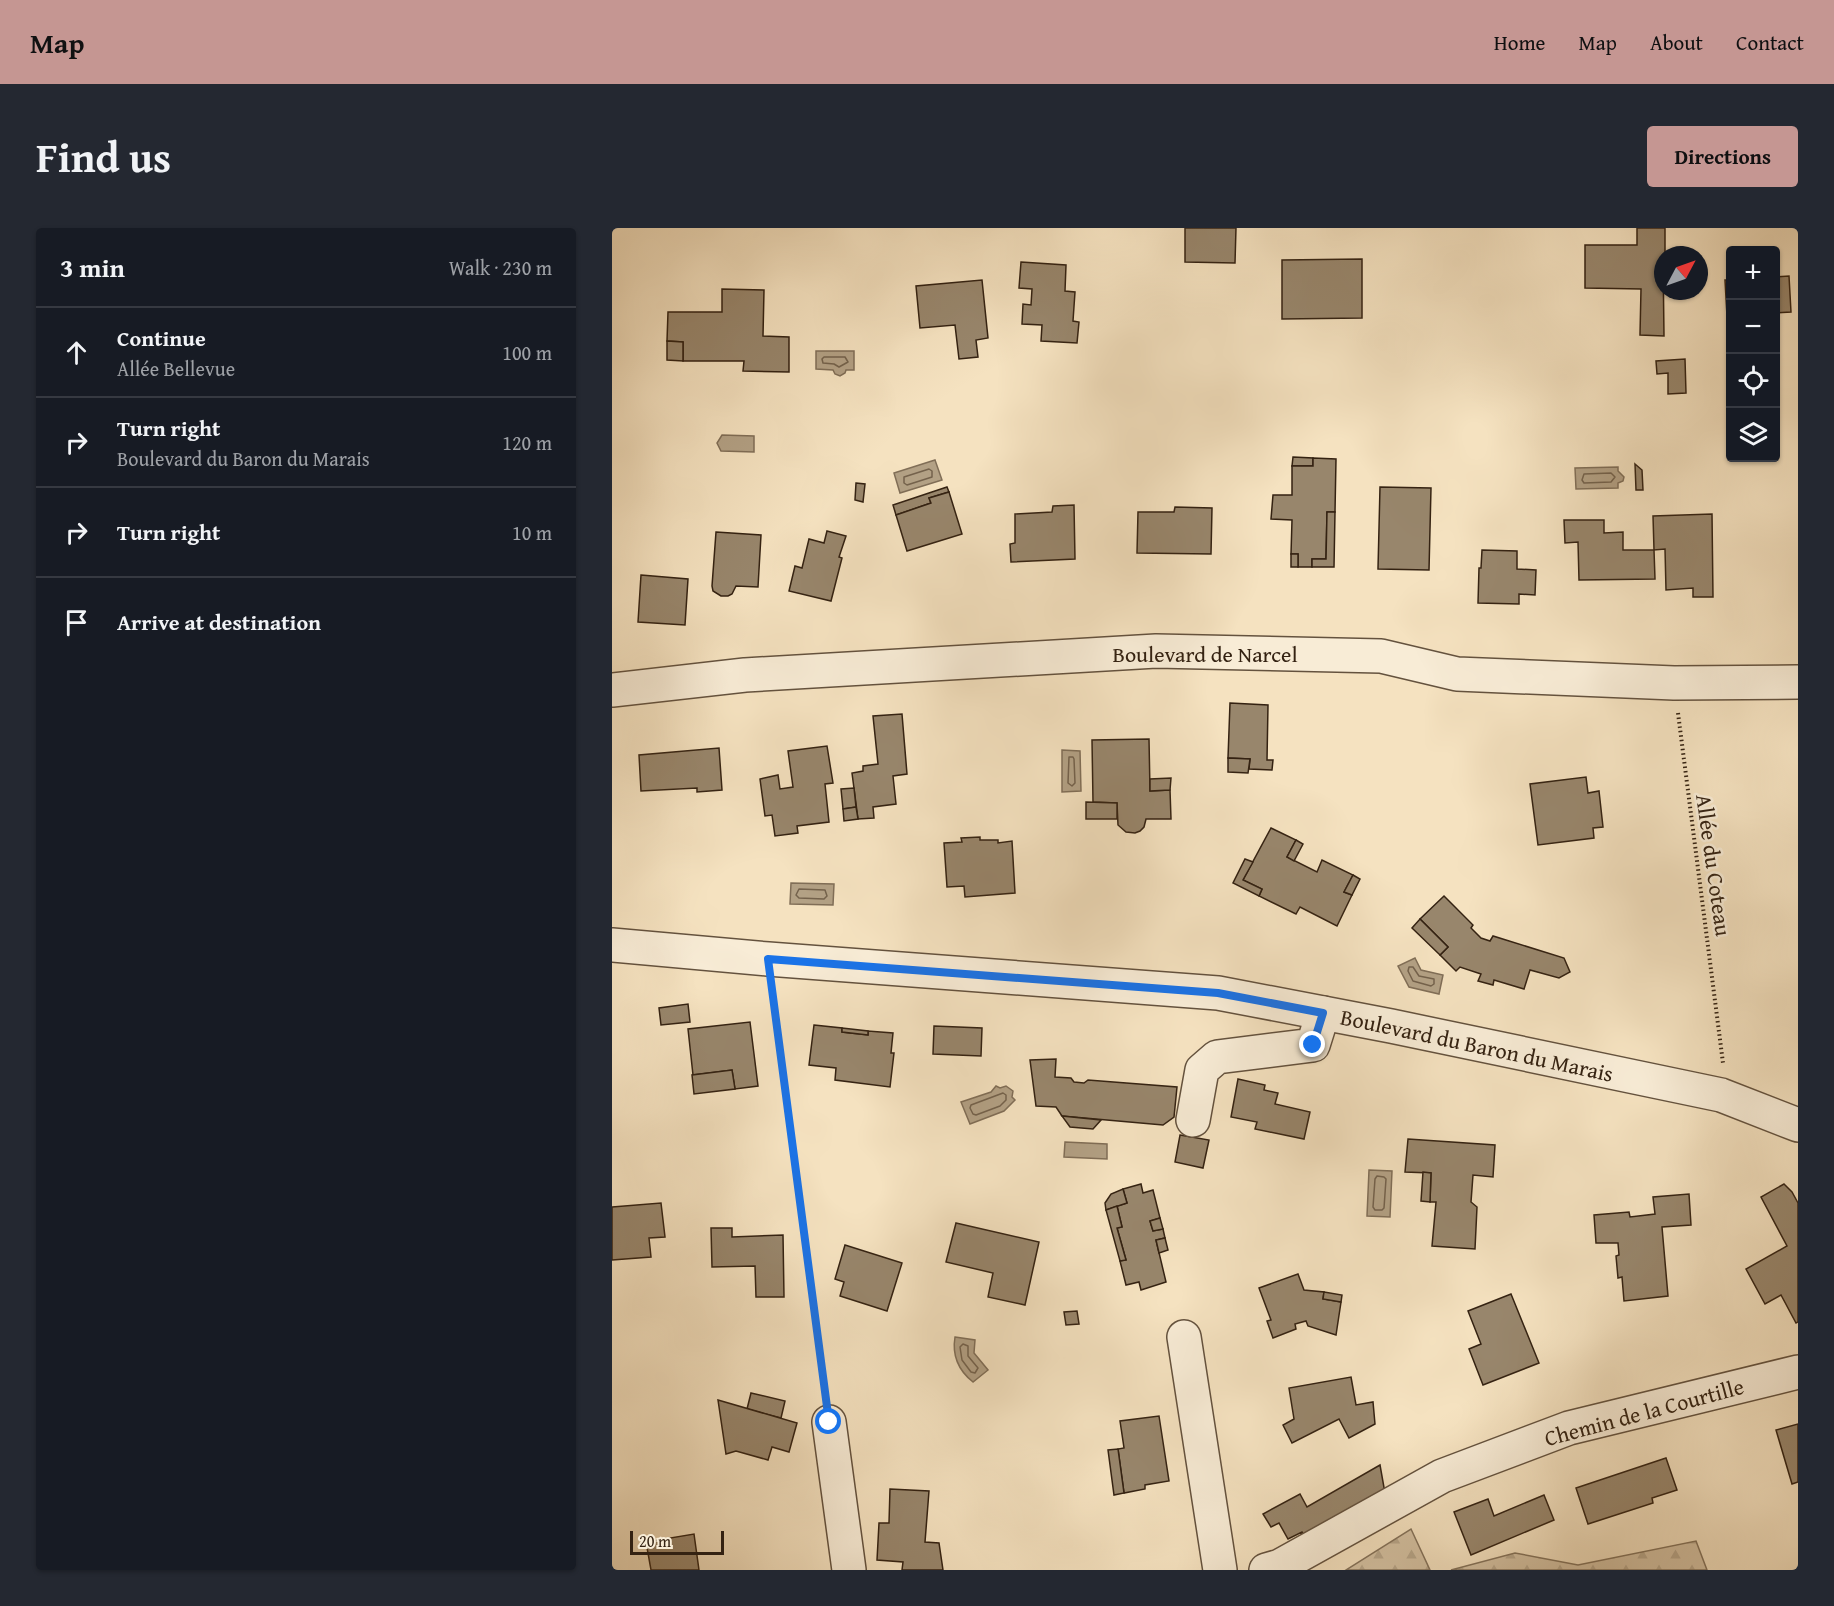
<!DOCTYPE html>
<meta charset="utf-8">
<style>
:root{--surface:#171b24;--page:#242831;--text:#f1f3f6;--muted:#9ea1a6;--line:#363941;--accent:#c59692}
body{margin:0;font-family:"Gentium Book Plus",serif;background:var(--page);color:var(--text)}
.controls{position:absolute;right:18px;top:18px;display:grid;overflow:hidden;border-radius:6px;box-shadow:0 2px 4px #0004}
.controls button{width:54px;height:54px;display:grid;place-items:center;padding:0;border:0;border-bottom:2px solid var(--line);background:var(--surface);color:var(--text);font:30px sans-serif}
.compass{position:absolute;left:1042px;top:18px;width:54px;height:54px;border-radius:50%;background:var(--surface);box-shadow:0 2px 4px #0004;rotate:49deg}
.scale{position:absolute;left:18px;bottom:15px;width:94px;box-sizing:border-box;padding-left:6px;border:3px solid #342212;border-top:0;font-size:16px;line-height:21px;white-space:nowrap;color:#342212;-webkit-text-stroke:4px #f8ecd6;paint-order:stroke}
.stop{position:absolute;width:18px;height:18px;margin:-14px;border:4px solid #1a73e8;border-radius:50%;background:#fff}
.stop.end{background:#1a73e8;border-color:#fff;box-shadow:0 2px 6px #0008}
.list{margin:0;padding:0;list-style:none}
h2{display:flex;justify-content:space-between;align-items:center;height:78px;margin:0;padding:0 24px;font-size:26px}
h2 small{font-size:20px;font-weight:400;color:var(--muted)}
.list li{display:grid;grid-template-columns:39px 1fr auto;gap:18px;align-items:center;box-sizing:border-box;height:90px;padding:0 24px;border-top:2px solid var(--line)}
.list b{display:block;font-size:22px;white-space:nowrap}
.list p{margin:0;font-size:20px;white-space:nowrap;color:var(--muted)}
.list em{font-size:20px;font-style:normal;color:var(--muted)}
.icon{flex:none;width:33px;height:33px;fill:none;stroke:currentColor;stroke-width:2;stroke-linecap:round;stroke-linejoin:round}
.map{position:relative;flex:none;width:1186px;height:1342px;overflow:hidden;border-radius:6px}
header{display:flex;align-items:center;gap:36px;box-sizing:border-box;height:84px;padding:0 30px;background:var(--accent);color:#111}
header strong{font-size:28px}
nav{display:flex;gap:33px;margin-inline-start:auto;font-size:21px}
.intro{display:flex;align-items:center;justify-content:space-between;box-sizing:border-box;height:144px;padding:0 36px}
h1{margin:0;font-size:42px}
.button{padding:15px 27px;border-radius:6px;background:var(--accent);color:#111;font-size:21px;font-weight:700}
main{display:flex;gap:36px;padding:0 36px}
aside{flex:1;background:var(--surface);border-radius:6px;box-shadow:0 2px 4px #0004}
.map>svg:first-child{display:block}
.forest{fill:url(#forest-firs);stroke:#84725a;stroke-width:1.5}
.water{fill:#b3a185;stroke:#806e57;stroke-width:1.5}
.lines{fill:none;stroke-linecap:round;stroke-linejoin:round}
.shore{stroke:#74624c;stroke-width:1.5}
.building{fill:#98866c;stroke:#342212;stroke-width:1.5}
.minor-casing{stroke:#64523e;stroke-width:36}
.path{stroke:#342212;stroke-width:4;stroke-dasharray:1.5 3;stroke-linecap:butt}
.minor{stroke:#f8ecd6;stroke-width:33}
.route{stroke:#1a73e8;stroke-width:8}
.labels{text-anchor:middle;stroke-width:5;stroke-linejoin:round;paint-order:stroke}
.street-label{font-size:22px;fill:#342212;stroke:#f8ecd6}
</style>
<header>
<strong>Map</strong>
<nav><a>Home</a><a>Map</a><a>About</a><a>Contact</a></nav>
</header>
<div class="intro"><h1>Find us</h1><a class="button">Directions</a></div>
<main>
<aside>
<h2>3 min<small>Walk · 230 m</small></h2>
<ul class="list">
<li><svg class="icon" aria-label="ahead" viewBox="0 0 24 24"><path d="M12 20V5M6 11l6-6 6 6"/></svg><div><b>Continue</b><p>Allée Bellevue</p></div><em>100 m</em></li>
<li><svg class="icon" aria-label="right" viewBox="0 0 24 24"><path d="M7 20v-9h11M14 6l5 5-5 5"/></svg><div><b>Turn right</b><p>Boulevard du Baron du Marais</p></div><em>120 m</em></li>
<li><svg class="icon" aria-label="right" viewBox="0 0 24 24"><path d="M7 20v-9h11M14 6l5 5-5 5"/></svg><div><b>Turn right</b></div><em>10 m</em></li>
<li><svg class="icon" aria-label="arrive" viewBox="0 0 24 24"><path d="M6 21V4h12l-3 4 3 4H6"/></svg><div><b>Arrive at destination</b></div></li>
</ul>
</aside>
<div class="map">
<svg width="1186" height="1342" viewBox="0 0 1186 1342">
<defs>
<pattern id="forest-firs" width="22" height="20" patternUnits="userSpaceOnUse" patternTransform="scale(1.5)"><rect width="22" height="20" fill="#d4c1a2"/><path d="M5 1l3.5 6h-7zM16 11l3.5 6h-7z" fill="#b7a68a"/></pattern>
</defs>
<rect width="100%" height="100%" fill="#f5e2c0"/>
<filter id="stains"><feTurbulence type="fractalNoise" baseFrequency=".00333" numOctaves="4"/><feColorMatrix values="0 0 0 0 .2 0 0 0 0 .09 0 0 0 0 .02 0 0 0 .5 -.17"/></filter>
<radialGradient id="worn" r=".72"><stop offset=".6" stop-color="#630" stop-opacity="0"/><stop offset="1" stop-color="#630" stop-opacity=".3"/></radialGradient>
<g class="forest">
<polygon points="799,1301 818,1342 734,1342"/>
<polygon points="1084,1313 1095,1342 839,1342 903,1325 966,1337"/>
</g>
<g class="water">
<polygon points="204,123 242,123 242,142 234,142 233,145 228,148 223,146 221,142 204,141"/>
<polygon points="110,207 142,208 142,224 109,223 105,215"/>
<polygon points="323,232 330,252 288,265 282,245"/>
<polygon points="1006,239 1006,243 1012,249 1011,253 1006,255 1006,260 964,261 963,240"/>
<polygon points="450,522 468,523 469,563 450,564"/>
<polygon points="179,655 222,656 221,677 178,676"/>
<polygon points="803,730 809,742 831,747 827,766 797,759 786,738"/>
<polygon points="384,858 388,860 394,858 401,863 400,869 403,872 392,883 358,896 349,874 379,864"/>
<polygon points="453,914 495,916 495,931 452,929"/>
<polygon points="757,942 780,943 778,989 755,988"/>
<path d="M343,1109L363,1112L362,1125L376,1142L361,1154C346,1142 340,1127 343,1109Z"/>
</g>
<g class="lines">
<g class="shore">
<polygon points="212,129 233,129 236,134 227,139 222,136 211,135 210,131"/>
<polygon points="317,241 320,243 320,249 295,257 292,255 292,249"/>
<polygon points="999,245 1003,249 999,254 972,255 970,252 972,246"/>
<polygon points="457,529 461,529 462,531 463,555 460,558 456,555"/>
<polygon points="187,661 213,662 215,668 212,671 187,670 184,667"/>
<polygon points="797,739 801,739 807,748 822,751 822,756 819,758 801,753 796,743"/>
<polygon points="391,865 394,867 394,872 388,878 364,887 361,886 358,880 359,877"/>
<polygon points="765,948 772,949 774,951 772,980 770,982 763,982 761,979 763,951"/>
<polygon points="351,1116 356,1118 356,1128 366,1140 363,1145 359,1144 350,1132 348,1119"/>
</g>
</g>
<g class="building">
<polygon points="573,0 624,0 623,35 573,34"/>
<polygon points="1025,0 1053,0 1053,27 1051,27 1052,108 1028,107 1029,61 973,60 973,17 1025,17"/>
<polygon points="750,31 750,90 670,91 670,32"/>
<polygon points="409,34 454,37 453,63 463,64 461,93 467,94 465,115 429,113 430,97 410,96 411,76 419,77 420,61 407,60"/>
<polygon points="1177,48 1179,84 1164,85 1164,49"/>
<polygon points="370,52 376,110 364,112 366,129 347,131 343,97 308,100 304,58"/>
<polygon points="1113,52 1118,52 1118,88 1115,88"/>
<polygon points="110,61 152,62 151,108 177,109 177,144 131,143 132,133 71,133 71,114 55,113 56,84 110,84"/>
<polygon points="55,113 71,114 71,133 55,132"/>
<polygon points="1073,131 1074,165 1056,166 1056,145 1045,146 1044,133"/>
<polygon points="681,229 701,230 701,238 680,238"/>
<polygon points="701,230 724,231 723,284 715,284 714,331 700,331 700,339 686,339 686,326 679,326 680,292 659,291 661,267 680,267 680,238 701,238"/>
<polygon points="1023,236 1030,242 1031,262 1024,262"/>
<polygon points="244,255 253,256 251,274 243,272"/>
<polygon points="335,259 337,264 317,270 319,275 284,287 281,277"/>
<polygon points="768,259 819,260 817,342 766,341"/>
<polygon points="337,264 350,306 295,323 284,287 319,275 317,270"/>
<polygon points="462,277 463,331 399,334 398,316 403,315 403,286 440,284 441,278"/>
<polygon points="563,279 600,280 599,326 525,325 526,284 562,284"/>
<polygon points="715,284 723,284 722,339 700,339 700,331 714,331"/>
<polygon points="1100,286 1101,369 1081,369 1081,360 1054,362 1053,321 1042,322 1041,288"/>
<polygon points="952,292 992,292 992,305 1011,304 1011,322 1042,322 1043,351 967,352 966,314 953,315"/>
<polygon points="215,303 234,308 227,329 230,330 219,373 177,363 183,338 190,340 197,311 212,315"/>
<polygon points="104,304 149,307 146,359 124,358 120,366 116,368 109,368 101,363 100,358"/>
<polygon points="870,322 905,323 905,341 924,342 923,367 907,366 907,376 866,375 867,340 869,340"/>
<rect x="679" y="326" width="7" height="13"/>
<polygon points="29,347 76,351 73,397 26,394"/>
<polygon points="618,475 656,477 655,532 661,532 660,542 637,541 638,531 616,530"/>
<polygon points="290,486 295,546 281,548 284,576 261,579 262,590 246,591 240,545 251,543 251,538 266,536 261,488"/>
<polygon points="537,511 538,563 558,562 559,591 534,591 532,599 528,603 523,605 514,604 506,597 505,575 481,574 480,512"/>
<polygon points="215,518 221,555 213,556 217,594 185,598 186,605 163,608 160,587 153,588 148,551 166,547 168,561 181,559 176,523"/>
<polygon points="107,520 110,562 85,564 85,560 29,563 27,527"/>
<polygon points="616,530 638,531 636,545 616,544"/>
<polygon points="974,549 976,565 987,563 991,599 981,600 982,610 926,617 918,556"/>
<polygon points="559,550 558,562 538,563 538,551"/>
<polygon points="242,560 244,579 231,581 229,561"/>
<polygon points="474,574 505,575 505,591 474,591"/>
<polygon points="244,579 246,591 232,593 231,581"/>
<polygon points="659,600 684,612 675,629 705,644 710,632 741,647 732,664 740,667 725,698 688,679 684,686 647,668 650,661 631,652"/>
<polygon points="368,609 368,612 386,612 386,615 400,613 403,665 353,669 352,658 335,659 332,615 350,614 349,610"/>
<polygon points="684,612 691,616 682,633 675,629"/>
<polygon points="633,631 641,634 631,652 650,661 647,668 621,655"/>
<polygon points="741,647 748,651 740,667 732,664"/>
<polygon points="832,668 861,697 859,700 869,710 878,713 881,708 952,730 958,744 947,750 918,742 912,761 882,752 881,757 866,753 869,746 848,739 844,743 828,727 836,719 808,691"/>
<polygon points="808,691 836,719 828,727 800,700"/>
<polygon points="76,776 78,794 49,797 47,780"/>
<polygon points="138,794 146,858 123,861 120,842 81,847 76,801"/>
<polygon points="202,797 230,800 230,804 256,807 256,803 281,805 279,825 282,825 278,859 223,852 224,840 197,837"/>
<polygon points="322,798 370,800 369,828 321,826"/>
<polygon points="230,800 256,803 256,807 230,804"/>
<polygon points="444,831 443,849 459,850 462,854 472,855 476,852 565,859 562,889 551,897 450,888 444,879 424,878 418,832"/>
<polygon points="120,842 123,861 82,866 80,847"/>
<polygon points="626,851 653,857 652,862 666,865 663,876 698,884 692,911 643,901 645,894 619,889"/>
<polygon points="450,888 489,892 481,901 458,899"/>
<polygon points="568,907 597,912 591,940 563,934"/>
<polygon points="796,911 883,917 881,949 861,947 859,974 865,979 863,1021 820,1018 824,974 818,974 819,945 793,944"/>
<polygon points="811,944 819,945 818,974 809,973"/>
<polygon points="529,956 531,965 541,962 548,990 538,993 541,1003 551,1001 553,1010 544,1012 554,1054 529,1062 527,1054 514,1057 508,1033 514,1032 505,1000 510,999 505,978 515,975 511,961"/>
<polygon points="1172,956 1180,964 1186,975 1186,1094 1184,1095 1169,1067 1153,1076 1134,1041 1175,1018 1149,969"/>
<polygon points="511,961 515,975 494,982 493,975 499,966"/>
<polygon points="1077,966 1079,997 1050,999 1056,1068 1012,1073 1010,1049 1006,1050 1004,1028 1007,1027 1006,1015 984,1015 982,987 1017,984 1018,989 1043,986 1041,969"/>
<polygon points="49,975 53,1009 37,1010 39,1029 0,1032 0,979"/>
<polygon points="505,978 510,999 505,1000 514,1032 508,1033 494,982"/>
<polygon points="548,990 551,1001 541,1003 538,993"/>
<polygon points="344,995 427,1014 413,1077 376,1069 381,1045 334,1034"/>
<polygon points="99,1000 120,1000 120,1009 171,1007 172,1069 144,1069 143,1038 100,1039"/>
<polygon points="553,1010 556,1022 547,1025 544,1012"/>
<polygon points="233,1017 290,1035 275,1083 228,1068 232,1054 223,1051"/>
<polygon points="686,1046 692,1062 712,1064 711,1071 729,1074 724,1107 696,1098 694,1093 683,1096 684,1101 661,1110 655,1093 659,1092 647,1060"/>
<polygon points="712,1064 730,1067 729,1074 711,1071"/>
<polygon points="899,1066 927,1135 871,1157 857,1121 869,1116 856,1083"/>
<polygon points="465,1083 467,1096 454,1097 452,1084"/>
<polygon points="739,1149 744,1177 761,1174 763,1196 737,1210 727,1191 680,1215 671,1197 682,1191 677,1160"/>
<polygon points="139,1165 173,1173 169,1190 135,1181"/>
<polygon points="106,1172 185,1195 177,1224 160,1219 156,1232 124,1223 114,1226"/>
<polygon points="547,1188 557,1253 533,1257 533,1261 512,1265 506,1221 512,1220 508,1193"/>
<polygon points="1186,1196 1186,1254 1180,1256 1164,1202"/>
<polygon points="506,1221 512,1265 502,1267 496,1222"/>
<polygon points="1054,1230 1065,1262 1040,1270 1041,1275 976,1296 964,1260"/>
<polygon points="768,1237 773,1265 693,1310 690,1304 676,1311 667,1295 659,1299 651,1286 688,1266 695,1279"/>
<polygon points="278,1261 317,1263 313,1314 327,1315 331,1342 290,1342 291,1334 265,1332 267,1295 277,1295"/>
<polygon points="932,1267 942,1292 859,1327 842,1284 876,1271 882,1288"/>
<polygon points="82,1306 87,1342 39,1342 34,1314"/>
</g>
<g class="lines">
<defs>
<g id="minor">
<polyline points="0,462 133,447 544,423 769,428 845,446 1062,455 1186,454"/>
<polyline points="0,717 156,731 606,765 779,798 1109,867 1186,897"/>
<polyline points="581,892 590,842 605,829 701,817 711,785"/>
<polyline points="572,1109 608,1342"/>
<polyline points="217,1194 237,1342"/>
<polyline points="654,1342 668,1338 830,1248 957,1200 1186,1144"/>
</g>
</defs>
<use href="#minor" class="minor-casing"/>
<g class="path">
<polyline points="1066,485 1111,835"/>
<polyline points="160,763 213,1163"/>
</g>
<use href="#minor" class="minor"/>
</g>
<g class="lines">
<polyline class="route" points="217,1194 156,731 606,765 711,785 701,817"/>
</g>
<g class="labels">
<g class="street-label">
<text x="593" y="434">Boulevard de Narcel</text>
<text transform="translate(1102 637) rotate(82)" y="8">Allée du Coteau</text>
<text transform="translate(865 817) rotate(12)" y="8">Boulevard du Baron du Marais</text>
<text transform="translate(1032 1184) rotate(-15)" y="8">Chemin de la Courtille</text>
</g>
</g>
<rect width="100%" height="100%" filter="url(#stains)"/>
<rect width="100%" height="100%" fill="url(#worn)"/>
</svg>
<div class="controls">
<button>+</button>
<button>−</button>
<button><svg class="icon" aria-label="locate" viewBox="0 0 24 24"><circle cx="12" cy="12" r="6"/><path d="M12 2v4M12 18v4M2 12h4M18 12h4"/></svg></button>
<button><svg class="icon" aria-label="layers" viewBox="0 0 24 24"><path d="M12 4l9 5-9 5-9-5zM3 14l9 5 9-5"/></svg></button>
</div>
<svg class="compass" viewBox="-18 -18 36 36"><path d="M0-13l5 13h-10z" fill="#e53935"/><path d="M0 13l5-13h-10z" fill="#9ea1a6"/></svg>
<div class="scale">20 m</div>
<div class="stop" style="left:217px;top:1194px"></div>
<div class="stop end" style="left:701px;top:817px"></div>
</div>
</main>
